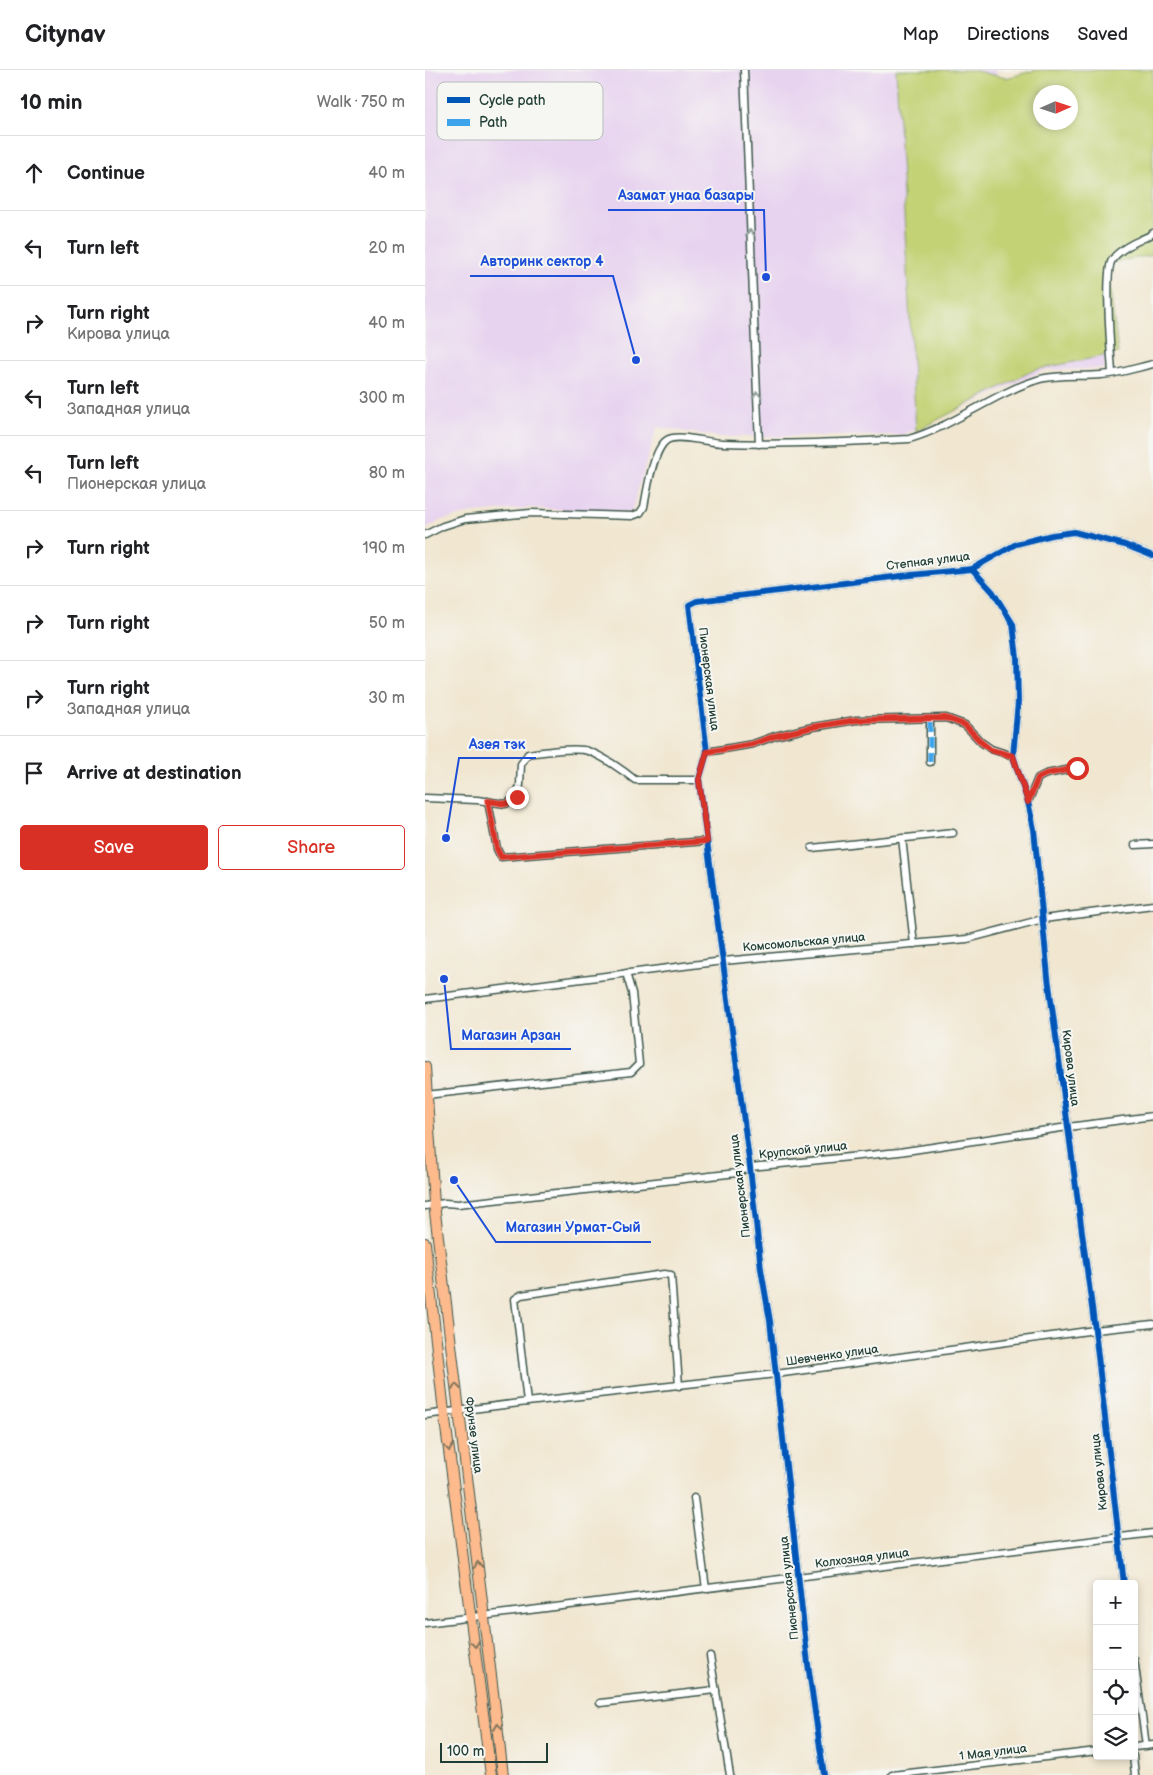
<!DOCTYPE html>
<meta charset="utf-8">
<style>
:root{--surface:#fff;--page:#f6f6f6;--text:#202124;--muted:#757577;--line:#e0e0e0;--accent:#d93025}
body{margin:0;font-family:"Balsamiq Sans",sans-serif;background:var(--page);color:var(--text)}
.controls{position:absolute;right:15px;bottom:15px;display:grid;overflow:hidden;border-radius:5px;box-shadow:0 2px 8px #0003}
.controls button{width:45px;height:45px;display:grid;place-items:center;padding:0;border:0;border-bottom:1px solid var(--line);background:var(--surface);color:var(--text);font:25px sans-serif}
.compass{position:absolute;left:608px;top:15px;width:45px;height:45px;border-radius:50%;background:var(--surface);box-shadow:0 2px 8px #0003;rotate:87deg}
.scale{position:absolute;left:15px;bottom:12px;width:108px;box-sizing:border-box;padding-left:5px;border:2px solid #1f3d34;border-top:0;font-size:14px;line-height:18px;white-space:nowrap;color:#1f3d34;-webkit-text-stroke:4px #f6f6f2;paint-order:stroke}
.stop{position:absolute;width:15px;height:15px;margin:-11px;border:4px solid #d93025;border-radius:50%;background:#fff}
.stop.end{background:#d93025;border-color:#fff;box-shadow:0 1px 5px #0008}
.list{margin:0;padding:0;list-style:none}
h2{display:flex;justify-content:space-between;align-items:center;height:65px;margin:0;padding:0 20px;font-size:21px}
h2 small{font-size:16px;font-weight:400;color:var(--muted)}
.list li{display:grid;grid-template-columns:32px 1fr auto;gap:15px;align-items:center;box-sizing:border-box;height:75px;padding:0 20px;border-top:1px solid var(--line)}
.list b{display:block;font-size:19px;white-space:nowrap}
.list p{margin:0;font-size:16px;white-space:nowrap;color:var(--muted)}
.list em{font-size:16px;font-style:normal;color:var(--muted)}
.actions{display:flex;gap:10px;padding:15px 20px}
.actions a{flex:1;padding:11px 0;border:1px solid var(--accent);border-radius:5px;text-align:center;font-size:18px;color:var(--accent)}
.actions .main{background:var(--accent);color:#fff}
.icon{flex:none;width:28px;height:28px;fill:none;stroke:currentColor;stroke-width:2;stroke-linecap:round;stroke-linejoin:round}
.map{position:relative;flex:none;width:728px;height:1705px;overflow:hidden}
header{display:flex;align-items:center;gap:30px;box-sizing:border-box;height:70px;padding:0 25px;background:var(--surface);border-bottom:1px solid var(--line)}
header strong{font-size:24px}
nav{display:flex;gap:28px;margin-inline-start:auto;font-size:18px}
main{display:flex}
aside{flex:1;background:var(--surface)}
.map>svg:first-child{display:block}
.built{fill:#e7d2ef}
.grass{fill:#c2d275;stroke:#708854;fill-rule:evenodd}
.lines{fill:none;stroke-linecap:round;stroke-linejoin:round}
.street-casing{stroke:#3e564c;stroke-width:9}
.primary-casing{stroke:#3e564c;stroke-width:12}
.street{stroke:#fff;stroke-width:6}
.primary{stroke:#fcba8d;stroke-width:10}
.quiet{stroke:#3da4eb;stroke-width:5;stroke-dasharray:10 5;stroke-linecap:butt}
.cycleway-casing{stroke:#f6f6f2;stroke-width:9}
.cycleway{stroke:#0057b8;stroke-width:6}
.oneway{stroke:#8f9e9a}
.oneway2{stroke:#82755c}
.route{stroke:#d93025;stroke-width:6}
.labels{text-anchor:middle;stroke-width:4;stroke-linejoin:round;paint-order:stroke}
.street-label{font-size:12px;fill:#1f3d34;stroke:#f6f6f2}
.key{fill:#f6f6f2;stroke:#b6beb9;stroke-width:1}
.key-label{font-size:14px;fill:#1f3d34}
.leader{fill:none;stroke:#1d4ed8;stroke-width:2}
.callout-dot{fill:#1d4ed8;stroke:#f6f6f2;stroke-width:2}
.callout-label{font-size:14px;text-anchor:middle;font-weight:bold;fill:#1d4ed8;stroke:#f6f6f2;stroke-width:4;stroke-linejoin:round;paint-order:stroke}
</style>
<header>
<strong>Citynav</strong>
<nav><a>Map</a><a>Directions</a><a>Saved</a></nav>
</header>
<main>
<aside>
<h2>10 min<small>Walk · 750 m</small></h2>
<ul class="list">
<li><svg class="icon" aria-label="ahead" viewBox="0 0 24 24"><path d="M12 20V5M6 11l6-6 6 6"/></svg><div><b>Continue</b></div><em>40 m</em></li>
<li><svg class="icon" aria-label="left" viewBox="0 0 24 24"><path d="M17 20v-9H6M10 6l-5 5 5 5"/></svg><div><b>Turn left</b></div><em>20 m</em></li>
<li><svg class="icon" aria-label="right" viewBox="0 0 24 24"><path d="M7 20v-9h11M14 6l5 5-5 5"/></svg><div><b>Turn right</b><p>Кирова улица</p></div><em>40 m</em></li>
<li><svg class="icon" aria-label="left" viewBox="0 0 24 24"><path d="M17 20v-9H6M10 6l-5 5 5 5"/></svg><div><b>Turn left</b><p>Западная улица</p></div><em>300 m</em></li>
<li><svg class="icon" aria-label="left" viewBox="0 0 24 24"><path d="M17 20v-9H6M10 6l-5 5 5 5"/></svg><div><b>Turn left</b><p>Пионерская улица</p></div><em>80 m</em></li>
<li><svg class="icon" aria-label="right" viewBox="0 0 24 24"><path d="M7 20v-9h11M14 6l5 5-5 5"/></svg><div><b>Turn right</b></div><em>190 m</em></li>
<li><svg class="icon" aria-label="right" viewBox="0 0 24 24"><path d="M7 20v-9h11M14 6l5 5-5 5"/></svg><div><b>Turn right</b></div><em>50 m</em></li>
<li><svg class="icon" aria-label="right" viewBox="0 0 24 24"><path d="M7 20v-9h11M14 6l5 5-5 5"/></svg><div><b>Turn right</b><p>Западная улица</p></div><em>30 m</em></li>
<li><svg class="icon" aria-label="arrive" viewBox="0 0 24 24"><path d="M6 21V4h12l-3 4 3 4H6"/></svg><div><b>Arrive at destination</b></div></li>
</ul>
<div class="actions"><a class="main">Save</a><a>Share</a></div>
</aside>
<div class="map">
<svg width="728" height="1705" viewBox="0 0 728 1705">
<rect width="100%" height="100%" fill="#f6f6f2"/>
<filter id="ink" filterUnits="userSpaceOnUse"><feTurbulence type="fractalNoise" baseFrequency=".02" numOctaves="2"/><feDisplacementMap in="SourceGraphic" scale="10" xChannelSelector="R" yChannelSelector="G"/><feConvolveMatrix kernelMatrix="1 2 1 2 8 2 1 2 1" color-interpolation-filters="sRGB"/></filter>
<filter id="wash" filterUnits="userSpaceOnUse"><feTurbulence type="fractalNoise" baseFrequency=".0096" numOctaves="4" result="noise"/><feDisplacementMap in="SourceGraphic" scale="20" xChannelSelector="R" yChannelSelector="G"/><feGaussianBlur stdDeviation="1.12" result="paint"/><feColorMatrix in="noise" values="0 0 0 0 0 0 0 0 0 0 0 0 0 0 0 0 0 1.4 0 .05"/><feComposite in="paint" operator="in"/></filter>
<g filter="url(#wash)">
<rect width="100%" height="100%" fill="#f1e7d1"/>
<polygon class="built" points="0,0 571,0 578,112 682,116 680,299 620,300 478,365 294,367 232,357 206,443 106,438 47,443 16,450 0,460"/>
<path class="grass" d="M471,0H547L581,8L611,0H728V185L682,193L693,283L609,300L491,361ZM616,22H646V52H616Z"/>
</g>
<g filter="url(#ink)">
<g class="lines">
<defs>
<g id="street">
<polyline points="319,0 334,374"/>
<path d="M687,303C686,285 679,202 687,190C692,182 706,174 715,170C720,167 724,167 728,163"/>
<path d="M0,465L18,456L40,449L106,443L207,446L215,443L219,437C222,421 228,379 242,370C253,363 284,373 298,373C360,375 422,372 484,369C529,356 567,324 612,310C632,304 655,307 676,305C693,304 711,298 728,294"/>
<polyline points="547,499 568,522 588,554 592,588 593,632 588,686 603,732 609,759 623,907 670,1260 699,1514"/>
<polyline points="282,682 328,674 350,666 388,657 431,650 521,648 540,655 556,672 566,679 588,686"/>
<polyline points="505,692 505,649"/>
<path d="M0,728L52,730L81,734L92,727L95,715L96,694L103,684C117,682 151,677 163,681C176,685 199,701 210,710H274"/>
<polyline points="63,731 72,779 76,787 282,771"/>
<polyline points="603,732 613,708 621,704 652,698"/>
<polyline points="477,768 489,874"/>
<polyline points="710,775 728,774"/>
<polyline points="387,778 528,763"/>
<polyline points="0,929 298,891 542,869 618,849 728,835"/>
<polyline points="1,1025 206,1002 214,994 207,923 201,903"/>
<polyline points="0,1136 20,1133 33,1134 312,1103 325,1097 474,1082 643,1057 728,1046"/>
<polyline points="102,1332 90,1229 96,1225 239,1204 246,1205 254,1316"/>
<polyline points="0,1345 102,1332 351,1304 670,1260 728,1254"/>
<polyline points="269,1428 281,1519"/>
<polyline points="0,1553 728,1463"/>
<polyline points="285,1586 305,1705"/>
<polyline points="709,1589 721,1676"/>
<polyline points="175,1633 291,1620"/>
<polyline points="709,1677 728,1675"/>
<polyline points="708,1686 710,1705"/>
<polyline points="399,1705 383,1594 345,1251 336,1199 325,1097 274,710 282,682 264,535 272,531 476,506 547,499 591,474 627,465 649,462 700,475 728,486"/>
<polyline points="467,1705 672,1681"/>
</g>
<g id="primary">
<polyline points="0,997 9,1134 78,1705"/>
<polyline points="0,1173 19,1342 66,1705"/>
</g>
</defs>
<use href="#street" class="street-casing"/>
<use href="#primary" class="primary-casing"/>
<use href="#street" class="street"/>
<use href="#primary" class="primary"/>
<polyline class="quiet" points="505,692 505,649"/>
<defs>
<g id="cycleway">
<polyline points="547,499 568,522 588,554 592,588 593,632 588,686 603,732 609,759 623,907 670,1260 699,1514"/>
<polyline points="399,1705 383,1594 345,1251 336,1199 325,1097 274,710 282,682 264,535 272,531 476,506 547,499 591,474 627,465 649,462 700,475 728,486"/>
</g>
</defs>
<use href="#cycleway" class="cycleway-casing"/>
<use href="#cycleway" class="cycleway"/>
</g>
<defs><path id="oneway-chevron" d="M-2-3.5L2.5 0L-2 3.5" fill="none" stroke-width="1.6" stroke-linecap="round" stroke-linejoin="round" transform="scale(1.25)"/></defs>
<g class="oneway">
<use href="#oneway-chevron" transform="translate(325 163) rotate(-92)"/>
<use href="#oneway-chevron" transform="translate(332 325) rotate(-92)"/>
</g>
<g class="oneway2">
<use href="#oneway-chevron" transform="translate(31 1317) rotate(-97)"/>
<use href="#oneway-chevron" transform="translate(24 1378) rotate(83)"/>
<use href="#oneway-chevron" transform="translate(53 1495) rotate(-97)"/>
<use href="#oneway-chevron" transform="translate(50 1574) rotate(83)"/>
<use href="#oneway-chevron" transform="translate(73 1657) rotate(-97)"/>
</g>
</g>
<g class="lines" filter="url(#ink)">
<polyline class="route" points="92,727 81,734 63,731 72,779 76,787 282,771 274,710 282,682 328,674 350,666 388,657 431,650 521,648 540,655 556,672 566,680 588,686 603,732 613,708 621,704 652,698"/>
</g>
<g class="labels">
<g class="street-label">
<text transform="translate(503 491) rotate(-7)" y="4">Степная улица</text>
<text transform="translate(284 609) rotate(83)" y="4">Пионерская улица</text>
<text transform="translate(379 872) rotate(-5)" y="4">Комсомольская улица</text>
<text transform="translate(646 998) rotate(83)" y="4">Кирова улица</text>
<text transform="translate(378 1080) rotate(-6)" y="4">Крупской улица</text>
<text transform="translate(315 1116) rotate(-97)" y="4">Пионерская улица</text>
<text transform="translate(407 1285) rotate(-8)" y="4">Шевченко улица</text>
<text transform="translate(49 1365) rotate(83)" y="4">Фрунзе улица</text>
<text transform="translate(674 1402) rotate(-96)" y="4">Кирова улица</text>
<text transform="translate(437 1488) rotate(-7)" y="4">Колхозная улица</text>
<text transform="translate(364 1518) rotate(-96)" y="4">Пионерская улица</text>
<text transform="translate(568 1682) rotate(-7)" y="4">1 Мая улица</text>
</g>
</g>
<rect x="12" y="12" width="166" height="58" rx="8" class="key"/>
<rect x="22" y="27" width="23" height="6" fill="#0057b8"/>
<rect x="22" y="49" width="23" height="7" fill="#3da4eb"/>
<g class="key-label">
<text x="54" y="35">Cycle path</text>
<text x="54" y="57">Path</text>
</g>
<path class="leader" d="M341 207L339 140H183M211 290L188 206H45M21 768L34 688H111M19 909L26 979H146M29 1110L71 1172H226"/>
<g class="callout-dot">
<circle cx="341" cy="207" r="5"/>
<circle cx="211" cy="290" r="5"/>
<circle cx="21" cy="768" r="5"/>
<circle cx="19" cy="909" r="5"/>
<circle cx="29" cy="1110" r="5"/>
</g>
<g class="callout-label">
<text x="261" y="130">Азамат унаа базары</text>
<text x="117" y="196">Авторинк сектор 4</text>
<text x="72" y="679">Азея тэк</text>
<text x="86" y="970">Магазин Арзан</text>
<text x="148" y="1162">Магазин Урмат-Сый</text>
</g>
</svg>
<div class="controls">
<button>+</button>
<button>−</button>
<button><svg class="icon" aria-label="locate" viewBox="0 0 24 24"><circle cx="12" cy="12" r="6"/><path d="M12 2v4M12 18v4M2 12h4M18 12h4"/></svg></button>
<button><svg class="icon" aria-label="layers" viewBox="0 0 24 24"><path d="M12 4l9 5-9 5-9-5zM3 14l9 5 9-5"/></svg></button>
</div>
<svg class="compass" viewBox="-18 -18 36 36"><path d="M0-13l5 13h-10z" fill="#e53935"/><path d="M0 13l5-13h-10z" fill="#757577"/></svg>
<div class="scale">100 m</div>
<div class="stop" style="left:652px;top:698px"></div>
<div class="stop end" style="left:92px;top:727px"></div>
</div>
</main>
